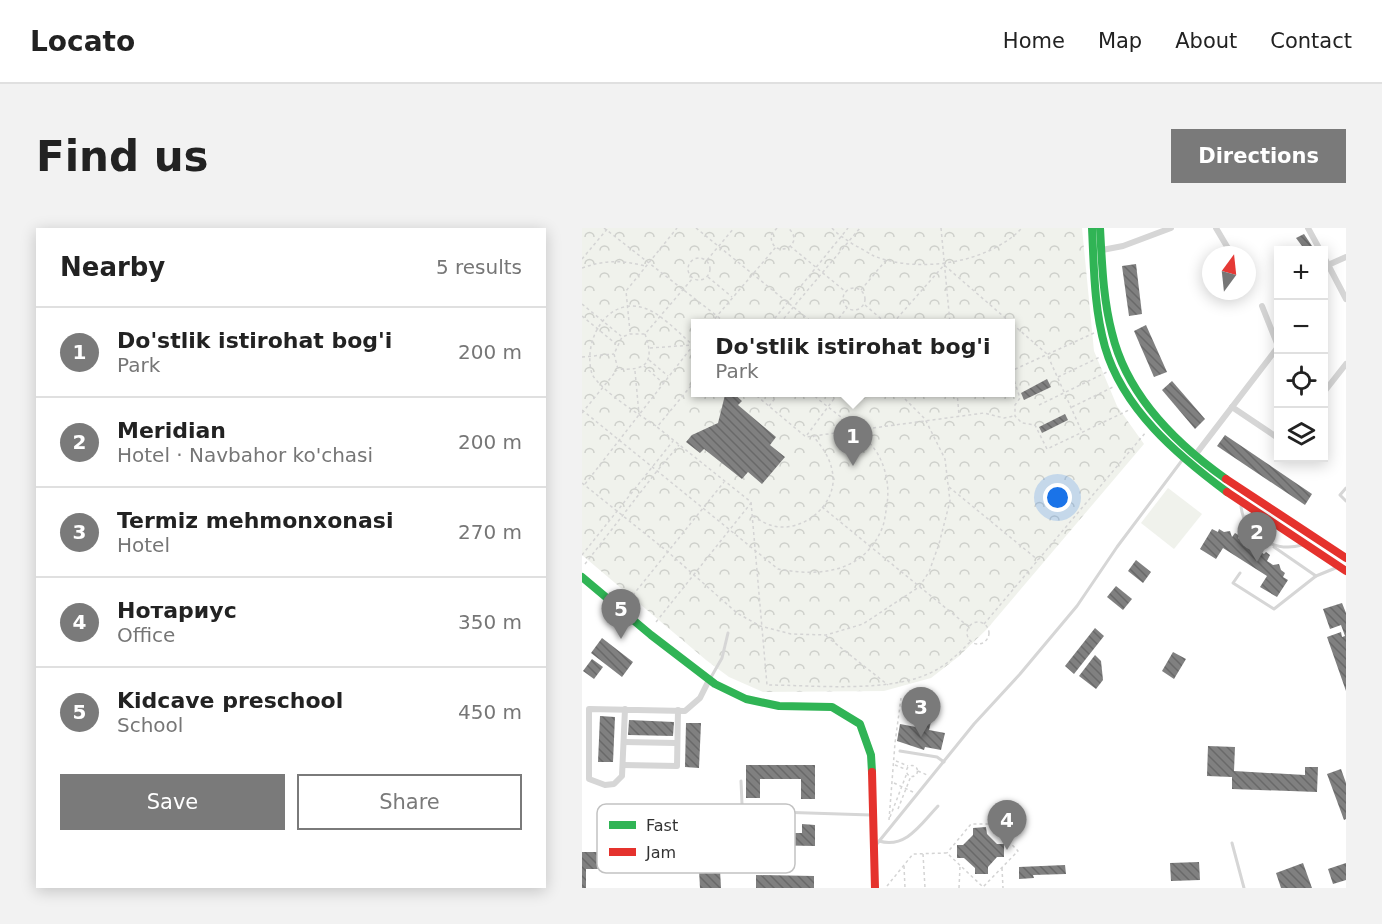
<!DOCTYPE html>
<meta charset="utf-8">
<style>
:root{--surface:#fff;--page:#f2f2f2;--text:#222;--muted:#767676;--line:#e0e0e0;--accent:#7a7a7a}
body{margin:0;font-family:"DejaVu Sans",sans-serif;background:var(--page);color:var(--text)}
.controls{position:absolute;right:18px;top:18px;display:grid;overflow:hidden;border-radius:0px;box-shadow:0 3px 15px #0003}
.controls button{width:54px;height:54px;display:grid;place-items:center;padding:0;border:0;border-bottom:2px solid var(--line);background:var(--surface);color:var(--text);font:30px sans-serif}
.compass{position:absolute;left:620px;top:18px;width:54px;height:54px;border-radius:50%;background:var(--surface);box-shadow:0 3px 15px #0003;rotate:15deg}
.you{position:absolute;left:476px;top:270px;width:21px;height:21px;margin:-15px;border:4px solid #fff;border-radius:50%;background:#1a73e8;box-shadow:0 0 0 9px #1a73e833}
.badge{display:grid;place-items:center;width:39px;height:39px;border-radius:50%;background:var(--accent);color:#fff;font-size:20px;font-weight:700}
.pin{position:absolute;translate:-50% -50px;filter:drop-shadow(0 2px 3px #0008)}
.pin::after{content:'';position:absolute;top:32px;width:21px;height:18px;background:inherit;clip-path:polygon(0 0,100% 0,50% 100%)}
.popup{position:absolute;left:109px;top:91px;width:324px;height:78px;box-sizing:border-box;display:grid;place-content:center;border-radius:0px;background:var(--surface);filter:drop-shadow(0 2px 4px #0005);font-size:20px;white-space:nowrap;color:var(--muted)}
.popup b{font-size:22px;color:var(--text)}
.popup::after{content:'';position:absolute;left:50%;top:100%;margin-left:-12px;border:12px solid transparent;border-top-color:var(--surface)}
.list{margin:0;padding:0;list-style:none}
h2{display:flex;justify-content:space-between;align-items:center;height:78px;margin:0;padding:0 24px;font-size:26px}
h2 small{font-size:20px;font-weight:400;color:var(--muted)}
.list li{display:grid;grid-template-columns:39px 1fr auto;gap:18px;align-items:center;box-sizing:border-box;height:90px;padding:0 24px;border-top:2px solid var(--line)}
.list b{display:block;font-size:22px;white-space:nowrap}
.list p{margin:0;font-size:20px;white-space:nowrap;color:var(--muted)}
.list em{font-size:20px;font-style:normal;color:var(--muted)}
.actions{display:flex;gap:12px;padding:18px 24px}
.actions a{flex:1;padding:14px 0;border:2px solid var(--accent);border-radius:0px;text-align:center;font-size:21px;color:var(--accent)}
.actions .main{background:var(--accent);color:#fff}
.icon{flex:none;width:33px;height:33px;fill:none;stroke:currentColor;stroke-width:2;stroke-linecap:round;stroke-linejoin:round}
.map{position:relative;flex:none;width:764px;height:660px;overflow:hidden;border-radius:0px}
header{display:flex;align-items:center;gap:36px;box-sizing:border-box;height:84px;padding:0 30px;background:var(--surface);border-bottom:2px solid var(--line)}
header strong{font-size:28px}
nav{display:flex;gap:33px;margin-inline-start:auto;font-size:21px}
.intro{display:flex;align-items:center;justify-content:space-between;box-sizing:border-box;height:144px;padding:0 36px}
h1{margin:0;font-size:42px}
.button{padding:15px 27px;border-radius:0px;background:var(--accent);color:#fff;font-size:21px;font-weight:700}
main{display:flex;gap:36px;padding:0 36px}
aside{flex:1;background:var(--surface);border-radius:0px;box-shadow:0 3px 15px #0003}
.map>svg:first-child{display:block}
.forest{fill:url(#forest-crowns);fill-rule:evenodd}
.pitch{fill:#f0f2ec}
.building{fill:url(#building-back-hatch)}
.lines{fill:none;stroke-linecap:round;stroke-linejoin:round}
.path{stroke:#d4d4d4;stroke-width:1.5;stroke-dasharray:3 3;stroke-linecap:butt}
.lane{stroke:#d6d6d6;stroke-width:3}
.street{stroke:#d6d6d6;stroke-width:6}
.fast{stroke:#30b455;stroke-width:8}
.jam{stroke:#e5322d;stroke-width:8}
.key{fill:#fff;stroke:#c2c2c2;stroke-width:1.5}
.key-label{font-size:16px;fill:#323232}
</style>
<header>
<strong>Locato</strong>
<nav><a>Home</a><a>Map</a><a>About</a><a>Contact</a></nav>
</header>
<div class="intro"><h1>Find us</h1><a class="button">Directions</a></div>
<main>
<aside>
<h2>Nearby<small>5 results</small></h2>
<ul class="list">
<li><span class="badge">1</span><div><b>Do'stlik istirohat bog'i</b><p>Park</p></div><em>200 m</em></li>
<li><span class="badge">2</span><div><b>Meridian</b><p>Hotel · Navbahor ko'chasi</p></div><em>200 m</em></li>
<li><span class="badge">3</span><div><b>Termiz mehmonxonasi</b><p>Hotel</p></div><em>270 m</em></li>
<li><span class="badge">4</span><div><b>Нотариус</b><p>Office</p></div><em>350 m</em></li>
<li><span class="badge">5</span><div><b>Kidcave preschool</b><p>School</p></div><em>450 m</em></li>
</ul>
<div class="actions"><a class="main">Save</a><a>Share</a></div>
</aside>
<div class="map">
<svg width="764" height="660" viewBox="0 0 764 660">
<defs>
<pattern id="forest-crowns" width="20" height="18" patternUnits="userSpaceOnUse" patternTransform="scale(1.5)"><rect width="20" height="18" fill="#f0f2ec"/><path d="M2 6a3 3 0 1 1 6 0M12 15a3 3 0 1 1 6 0" fill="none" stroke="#ced0cb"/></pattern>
<pattern id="building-back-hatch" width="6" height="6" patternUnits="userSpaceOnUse" patternTransform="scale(1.5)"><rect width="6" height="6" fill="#808080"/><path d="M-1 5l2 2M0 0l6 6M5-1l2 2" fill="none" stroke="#696969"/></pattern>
</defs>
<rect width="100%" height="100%" fill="#fff"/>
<path class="forest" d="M0,0H500L512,123L535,178L562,216L405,401L376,429L349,450L302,463L181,464L147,449L124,432L0,327ZM113,95H428V164H113Z"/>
<polygon class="pitch" points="586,260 620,286 592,321 559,295"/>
<g class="building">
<polygon points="722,6 730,18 723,22 714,10"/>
<polygon points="554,36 560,86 547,88 540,38"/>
<polygon points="564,97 585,144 572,149 552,103"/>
<polygon points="465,151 469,159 442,172 439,165"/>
<polygon points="590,153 623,191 613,201 580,162"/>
<polygon points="145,164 150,164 160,173 156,177 194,209 188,217 203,229 180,256 166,244 160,251 122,221 118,225 104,214 110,207 136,195 143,167"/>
<polygon points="483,186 486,192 460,205 457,199"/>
<polygon points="643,207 730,266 723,277 635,218"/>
<polygon points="630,301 636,304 637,301 642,304 648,303 650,309 653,305 658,308 656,310 665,316 667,313 672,316 670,319 682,326 684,324 688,327 685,333 691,337 697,336 699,342 703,345 701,349 706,352 695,369 678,359 685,348 641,320 634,331 618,321"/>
<polygon points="554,332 569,344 561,355 546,343"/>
<polygon points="534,358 550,371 541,382 525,369"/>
<polygon points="760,375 764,385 764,463 745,409 759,404 760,409 763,408 759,397 748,401 741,381"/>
<polygon points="513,400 522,408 492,446 483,438"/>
<polygon points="20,410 51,434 40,449 9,425"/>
<polygon points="591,424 604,431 592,451 580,443"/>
<polygon points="513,427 519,433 521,452 514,461 497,448"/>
<polygon points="10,431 21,439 12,451 1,443"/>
<polygon points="336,487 350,490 347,502 363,505 359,522 343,519 342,522 315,513 318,496 334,499"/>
<polygon points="18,488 33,489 31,534 16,534"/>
<polygon points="47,492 92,494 91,508 46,507"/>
<polygon points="104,495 119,495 117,540 103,539"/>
<polygon points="626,518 653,519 652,543 723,547 723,539 736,539 735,564 650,561 650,549 625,548"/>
<polygon points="164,537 233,537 233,571 219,571 219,551 178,551 178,570 164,570"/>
<polygon points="759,541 764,555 764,591 762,592 745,546"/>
<rect x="115" y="587" width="16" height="13"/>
<polygon points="175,595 187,596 186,605 220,605 220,596 233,597 233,618 174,617"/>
<polygon points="404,599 405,606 415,616 422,616 422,629 415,629 406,639 406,646 393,646 393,640 382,630 375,630 375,617 381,617 391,607 391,600"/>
<polygon points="0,624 31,624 31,641 4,641 4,660 0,660"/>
<polygon points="617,634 618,652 589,653 588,635"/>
<polygon points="721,635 730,660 699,660 694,645"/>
<polygon points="764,635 764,652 751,656 746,641"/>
<polygon points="483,637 484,646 451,647 452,650 437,651 437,639"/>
<polygon points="117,642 138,642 139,660 118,660"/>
<polygon points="174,647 232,648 232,660 174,660"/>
</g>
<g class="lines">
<g class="path">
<polyline points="22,0 144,95"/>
<polyline points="114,0 231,95"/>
<path d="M195,0L189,7C189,34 226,17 206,0"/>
<path d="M250,0C257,8 264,11 272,17C279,20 286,25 292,28C337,46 407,35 440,0"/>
<polyline points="359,0 368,95"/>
<polyline points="208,18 264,64"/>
<circle cx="117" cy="41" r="11"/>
<polyline points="0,31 26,0"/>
<polyline points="125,32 152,0"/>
<path d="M0,40C22,32 41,32 63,38"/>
<polyline points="126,49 150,69"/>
<circle cx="272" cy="71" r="11"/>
<polyline points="279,62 304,32"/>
<polyline points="0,76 39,108"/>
<polyline points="283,77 304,95"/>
<polyline points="0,88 34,116"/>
<polyline points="129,95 194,19"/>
<polyline points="189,95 266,0"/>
<polyline points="198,95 278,0"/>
<polyline points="253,95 265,80"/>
<polyline points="311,95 362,37 465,126 500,204"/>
<polyline points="48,104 44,63 95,0"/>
<polyline points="512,105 429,143 438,170 433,177 433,188 440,195 453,197 465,221 547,182"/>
<path d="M63,106C73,134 65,143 36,141L32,126L40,109L48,106H63L110,51"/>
<polyline points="68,120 111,117"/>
<polyline points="0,129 32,126"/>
<polyline points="67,132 86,148"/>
<polyline points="62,138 81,155"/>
<polyline points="53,143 57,186"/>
<polyline points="476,149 518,129"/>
<path d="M113,153L75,199L169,274L185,457C233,457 312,466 354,442C367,435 378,424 389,413"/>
<polyline points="170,164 224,209 402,185 422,190 432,188"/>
<polyline points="375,164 377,187"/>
<polyline points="457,177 525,144"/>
<polyline points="187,178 198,164"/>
<polyline points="490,179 531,159"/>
<path d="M0,182L196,341C238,349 283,345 301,298C303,291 304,283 305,276C308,257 303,234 291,219C274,198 248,182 228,164"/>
<polyline points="0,185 35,142"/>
<path d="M74,198C58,187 19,163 10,146C0,113 25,68 62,80C79,85 100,108 113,119"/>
<polyline points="225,207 257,164"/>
<polyline points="0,255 86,324 155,385 178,398 209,406 244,407 281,396 337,359 347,344 357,316 368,273 363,231 343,191 316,164"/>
<polyline points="3,256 113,115"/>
<polyline points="367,259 456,332"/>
<polyline points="240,279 387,399"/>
<path d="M171,288C176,291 182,295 188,297C215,306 248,284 251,255C252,236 243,222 231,208"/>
<polyline points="0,327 91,213"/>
<polyline points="3,336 75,243 97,217"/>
<polyline points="47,372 142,254"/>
<polyline points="74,394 169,275"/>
<circle cx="396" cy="405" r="11"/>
<polyline points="402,396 564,204"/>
<polyline points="244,408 306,457"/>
<polyline points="314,533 326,538"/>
<polyline points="313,537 323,541"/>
<circle cx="330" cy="543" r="5.5"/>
<polyline points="336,543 345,547"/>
<polyline points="312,555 331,564"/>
<polyline points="316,581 329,548"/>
<polyline points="308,589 325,545"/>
<polyline points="307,592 313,515 319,470"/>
<polyline points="341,626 343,660"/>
<polyline points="322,638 323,660"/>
<polyline points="420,640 421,660"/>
<polyline points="305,658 331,626 365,625 401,659 436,623 410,596 389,596 365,625"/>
<polyline points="377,660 378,639"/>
</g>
<g class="lane">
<polyline points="764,260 758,267 764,273"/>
<path d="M659,278C662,307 693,325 720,317"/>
<polyline points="692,319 734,348 756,339"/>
<polyline points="658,345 651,355 692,381 734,348"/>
<polyline points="128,451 140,430 146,405"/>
<polyline points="318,523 355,529 362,534"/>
<polyline points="159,553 162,622"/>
<polyline points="162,583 289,587"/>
<path d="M297,613C324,621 339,596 356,578"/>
<polyline points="650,615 662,660"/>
<polyline points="294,617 392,496 438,446 495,378 535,319 601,231"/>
</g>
<g class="street">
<polyline points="634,0 650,27"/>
<polyline points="726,0 738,22"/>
<polyline points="520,22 541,18 589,0"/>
<polyline points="742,29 764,71"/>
<polyline points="746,37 764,29"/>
<polyline points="680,78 696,118"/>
<polyline points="742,164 764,136"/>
<polyline points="650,179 696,210"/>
<polyline points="614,226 696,119"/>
<polyline points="43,481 40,548 32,556 23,557 7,551 7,481 103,483 118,470 127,452"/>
<polyline points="42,514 94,515"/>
<polyline points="41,537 95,538 96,482"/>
</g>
<g class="fast">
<path d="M510,0C512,40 512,80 523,119C541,181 595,227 645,264"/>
<path d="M518,0C520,35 521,71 530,105C545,168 593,215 644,251"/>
<polyline points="0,349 69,407 133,456 164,471 197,478 250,479 278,496 289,527 290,544"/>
</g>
<g class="jam">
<polyline points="644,251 764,330"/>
<polyline points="645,264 764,343"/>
<polyline points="290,544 293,660"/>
</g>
</g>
<rect x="15" y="576" width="198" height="69" rx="9" class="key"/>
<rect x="27" y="593" width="27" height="8" fill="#30b455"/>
<rect x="27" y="620" width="27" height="8" fill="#e5322d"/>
<g class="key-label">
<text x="64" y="603">Fast</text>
<text x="64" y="630">Jam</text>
</g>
</svg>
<div class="controls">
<button>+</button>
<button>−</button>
<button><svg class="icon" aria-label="locate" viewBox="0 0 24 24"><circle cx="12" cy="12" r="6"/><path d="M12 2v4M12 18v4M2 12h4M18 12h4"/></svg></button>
<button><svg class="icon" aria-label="layers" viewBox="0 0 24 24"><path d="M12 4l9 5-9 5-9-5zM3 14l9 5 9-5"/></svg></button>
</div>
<svg class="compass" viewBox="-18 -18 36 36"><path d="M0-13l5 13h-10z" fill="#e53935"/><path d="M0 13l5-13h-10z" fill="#767676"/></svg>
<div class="you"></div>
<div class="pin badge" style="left:271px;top:238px">1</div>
<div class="popup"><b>Do'stlik istirohat bog'i</b>Park</div>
<div class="pin badge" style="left:675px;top:334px">2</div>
<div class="pin badge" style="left:339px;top:509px">3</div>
<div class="pin badge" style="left:425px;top:622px">4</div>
<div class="pin badge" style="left:39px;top:411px">5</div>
</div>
</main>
